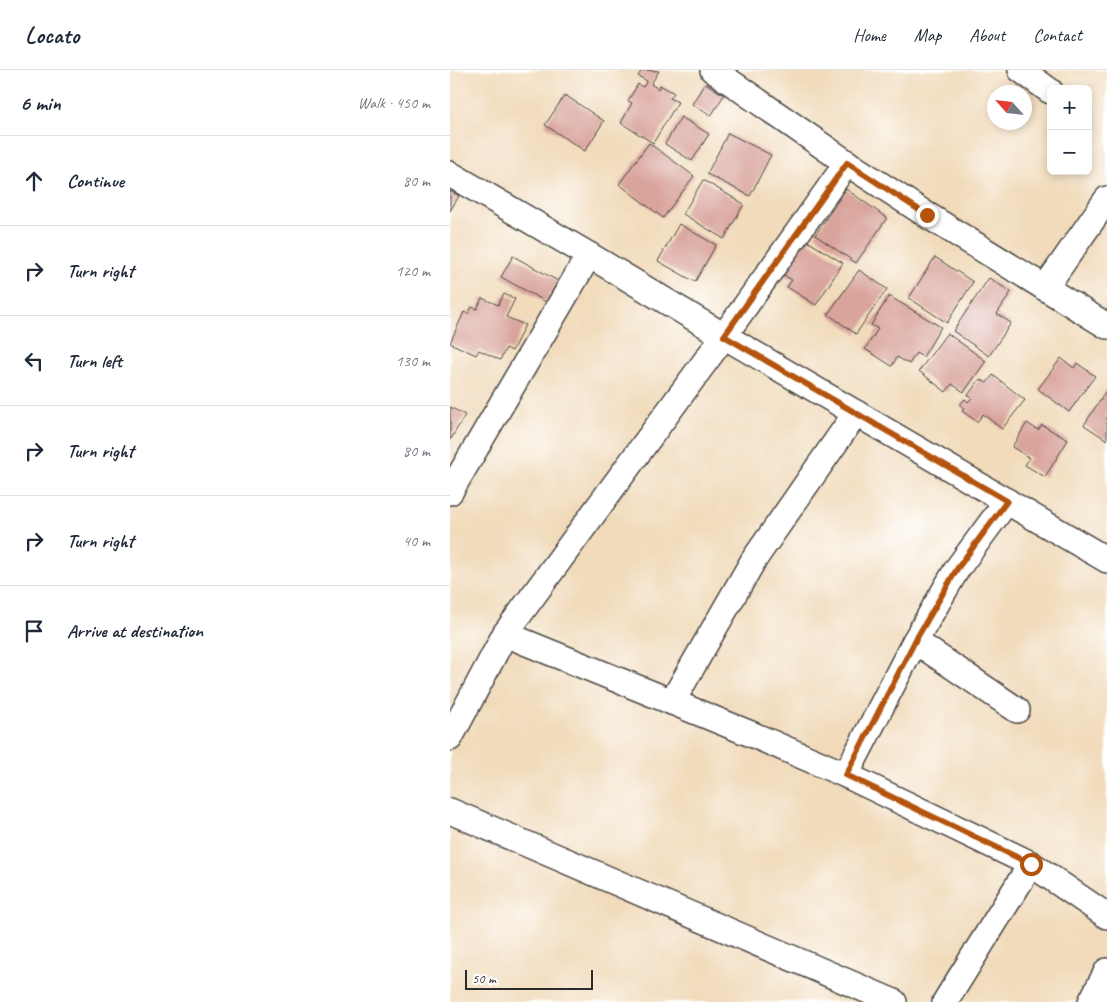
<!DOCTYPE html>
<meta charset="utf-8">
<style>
:root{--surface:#fff;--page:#f6f6f7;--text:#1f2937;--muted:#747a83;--line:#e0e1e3}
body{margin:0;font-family:Caveat,sans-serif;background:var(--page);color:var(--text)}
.controls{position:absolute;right:15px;top:15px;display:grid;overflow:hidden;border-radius:8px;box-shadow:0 2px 8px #0003}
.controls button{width:45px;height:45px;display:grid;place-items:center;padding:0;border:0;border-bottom:1px solid var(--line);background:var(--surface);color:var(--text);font:25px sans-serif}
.compass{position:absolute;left:537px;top:15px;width:45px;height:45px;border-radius:50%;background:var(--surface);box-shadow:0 2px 8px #0003;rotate:297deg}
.scale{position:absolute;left:15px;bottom:12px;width:128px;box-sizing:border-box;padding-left:5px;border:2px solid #2b2b2b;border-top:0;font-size:14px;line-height:18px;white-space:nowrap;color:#2b2b2b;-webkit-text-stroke:4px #fff;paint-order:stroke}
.stop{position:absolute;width:15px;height:15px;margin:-11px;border:4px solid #b45309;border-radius:50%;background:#fff}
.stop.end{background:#b45309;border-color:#fff;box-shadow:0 1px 5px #0008}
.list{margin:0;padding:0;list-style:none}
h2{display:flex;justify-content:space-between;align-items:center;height:65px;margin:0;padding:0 20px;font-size:21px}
h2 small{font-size:16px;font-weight:400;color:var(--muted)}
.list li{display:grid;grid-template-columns:32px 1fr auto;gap:15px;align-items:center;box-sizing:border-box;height:90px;padding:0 20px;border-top:1px solid var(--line)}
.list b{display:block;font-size:19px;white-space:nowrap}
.list em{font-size:16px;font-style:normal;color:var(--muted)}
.icon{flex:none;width:28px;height:28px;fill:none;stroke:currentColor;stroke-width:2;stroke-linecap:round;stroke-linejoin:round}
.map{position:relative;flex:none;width:657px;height:932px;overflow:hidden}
header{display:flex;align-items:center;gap:30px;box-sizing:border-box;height:70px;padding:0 25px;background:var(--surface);border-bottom:1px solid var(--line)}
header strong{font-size:24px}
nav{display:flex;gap:28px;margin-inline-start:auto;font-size:18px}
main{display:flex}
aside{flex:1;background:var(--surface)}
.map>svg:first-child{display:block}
.building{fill:#d9a49c}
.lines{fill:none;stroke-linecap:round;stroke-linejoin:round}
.minor-casing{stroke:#494541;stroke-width:28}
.minor{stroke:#fff;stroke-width:25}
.route{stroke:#b45309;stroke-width:6}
</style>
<header>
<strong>Locato</strong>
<nav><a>Home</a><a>Map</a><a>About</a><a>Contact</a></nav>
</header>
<main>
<aside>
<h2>6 min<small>Walk · 450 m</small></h2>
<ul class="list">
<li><svg class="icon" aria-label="ahead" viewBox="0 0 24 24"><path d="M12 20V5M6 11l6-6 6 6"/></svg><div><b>Continue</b></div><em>80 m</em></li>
<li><svg class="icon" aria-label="right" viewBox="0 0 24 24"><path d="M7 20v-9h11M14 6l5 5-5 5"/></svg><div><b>Turn right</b></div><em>120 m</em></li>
<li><svg class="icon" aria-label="left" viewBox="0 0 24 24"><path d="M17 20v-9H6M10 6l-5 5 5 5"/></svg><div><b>Turn left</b></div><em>130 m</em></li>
<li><svg class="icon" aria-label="right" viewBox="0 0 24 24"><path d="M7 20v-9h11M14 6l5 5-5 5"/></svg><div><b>Turn right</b></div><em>80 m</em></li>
<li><svg class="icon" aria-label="right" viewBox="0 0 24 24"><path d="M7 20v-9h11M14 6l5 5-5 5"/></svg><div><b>Turn right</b></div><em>40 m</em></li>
<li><svg class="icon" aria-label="arrive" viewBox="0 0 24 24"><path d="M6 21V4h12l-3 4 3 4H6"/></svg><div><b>Arrive at destination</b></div></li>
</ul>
</aside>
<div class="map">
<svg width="657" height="932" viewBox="0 0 657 932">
<rect width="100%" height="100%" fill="#fff"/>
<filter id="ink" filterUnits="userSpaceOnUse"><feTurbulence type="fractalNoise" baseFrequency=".02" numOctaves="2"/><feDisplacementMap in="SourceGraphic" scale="10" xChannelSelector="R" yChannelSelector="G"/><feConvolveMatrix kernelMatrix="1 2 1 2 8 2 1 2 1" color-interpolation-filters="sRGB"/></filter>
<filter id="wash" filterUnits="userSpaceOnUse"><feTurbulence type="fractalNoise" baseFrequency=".0096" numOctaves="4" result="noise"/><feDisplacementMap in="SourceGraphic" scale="20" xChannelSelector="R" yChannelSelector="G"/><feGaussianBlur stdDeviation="1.12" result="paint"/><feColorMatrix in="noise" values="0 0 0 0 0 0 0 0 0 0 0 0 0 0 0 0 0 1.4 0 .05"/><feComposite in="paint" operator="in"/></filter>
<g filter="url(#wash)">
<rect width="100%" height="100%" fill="#f1dbbb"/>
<g id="blocks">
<g class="building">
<polygon points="192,0 209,1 201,14 208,19 210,15 224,23 220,28 228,32 203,73 171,53 182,33 178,31 188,14 193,17 197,11 188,6"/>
<polygon points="255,13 274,25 261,46 242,34"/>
<polygon points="115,25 154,51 135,81 95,55"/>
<polygon points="231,47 259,64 242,91 215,74"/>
<polygon points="278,63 321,85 300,126 257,104"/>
<polygon points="199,73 244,106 213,148 169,114"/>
<polygon points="253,110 294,134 274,169 233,144"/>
<polygon points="396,119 437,148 406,193 365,165"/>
<polygon points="0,121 9,126 0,141"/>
<polygon points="229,154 266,175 245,212 208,191"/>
<polygon points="354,169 393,193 366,235 337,217 342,210 332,204"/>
<polygon points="63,186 108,211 96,232 51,207"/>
<polygon points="485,187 523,212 497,253 459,228"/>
<polygon points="409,200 437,219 406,264 378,244"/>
<polygon points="539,208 561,222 547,244 561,253 539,286 503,261"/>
<polygon points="54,224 65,229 56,247 75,255 62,281 56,278 50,290 29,280 26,285 0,273 14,242 18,244 22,237 27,239 32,228 48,235"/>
<polygon points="439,226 491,257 473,287 466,283 459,294 447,287 442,296 415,279 428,259 421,255"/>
<polygon points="497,263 536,291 514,322 502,314 496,322 469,301"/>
<polygon points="611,288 624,298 627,293 645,306 619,342 588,319"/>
<polygon points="543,305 575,330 552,359 533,344 527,352 512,341 514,338 510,335 515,329 518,332 522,328 518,325 530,309 537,313"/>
<polygon points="657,319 657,370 634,355"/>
<polygon points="0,337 15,345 1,369 0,369"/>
<polygon points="577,353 588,360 592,355 618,370 595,407 575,395 580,388 562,377"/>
</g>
</g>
</g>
<g filter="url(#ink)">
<use href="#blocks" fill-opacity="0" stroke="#494541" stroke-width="1"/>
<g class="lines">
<defs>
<g id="minor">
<polyline points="263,0 397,93 477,145 657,256"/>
<polyline points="571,0 600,21"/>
<polyline points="0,104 139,185 274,266 657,490"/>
<polyline points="595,218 657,129"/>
<polyline points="0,422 139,185"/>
<polyline points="55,564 301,664 396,705 581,794 657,846"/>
<polyline points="465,571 567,640"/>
<polyline points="222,632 303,491 406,343"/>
<polyline points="0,668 55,564 274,266 397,93"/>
<polyline points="396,705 465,571 507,499 557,431"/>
<polyline points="0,741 444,932"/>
<polyline points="495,932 581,794"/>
<polyline points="641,932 657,901"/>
</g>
</defs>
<use href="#minor" class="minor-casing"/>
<use href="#minor" class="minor"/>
</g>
</g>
<g class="lines" filter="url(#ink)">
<polyline class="route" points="477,145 397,93 274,266 557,431 507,499 465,571 396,705 581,794"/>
</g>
</svg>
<div class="controls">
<button>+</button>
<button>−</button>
</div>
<svg class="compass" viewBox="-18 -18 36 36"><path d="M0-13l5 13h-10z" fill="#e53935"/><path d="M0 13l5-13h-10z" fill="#747a83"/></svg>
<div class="scale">50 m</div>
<div class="stop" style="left:581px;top:794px"></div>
<div class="stop end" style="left:477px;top:145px"></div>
</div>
</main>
